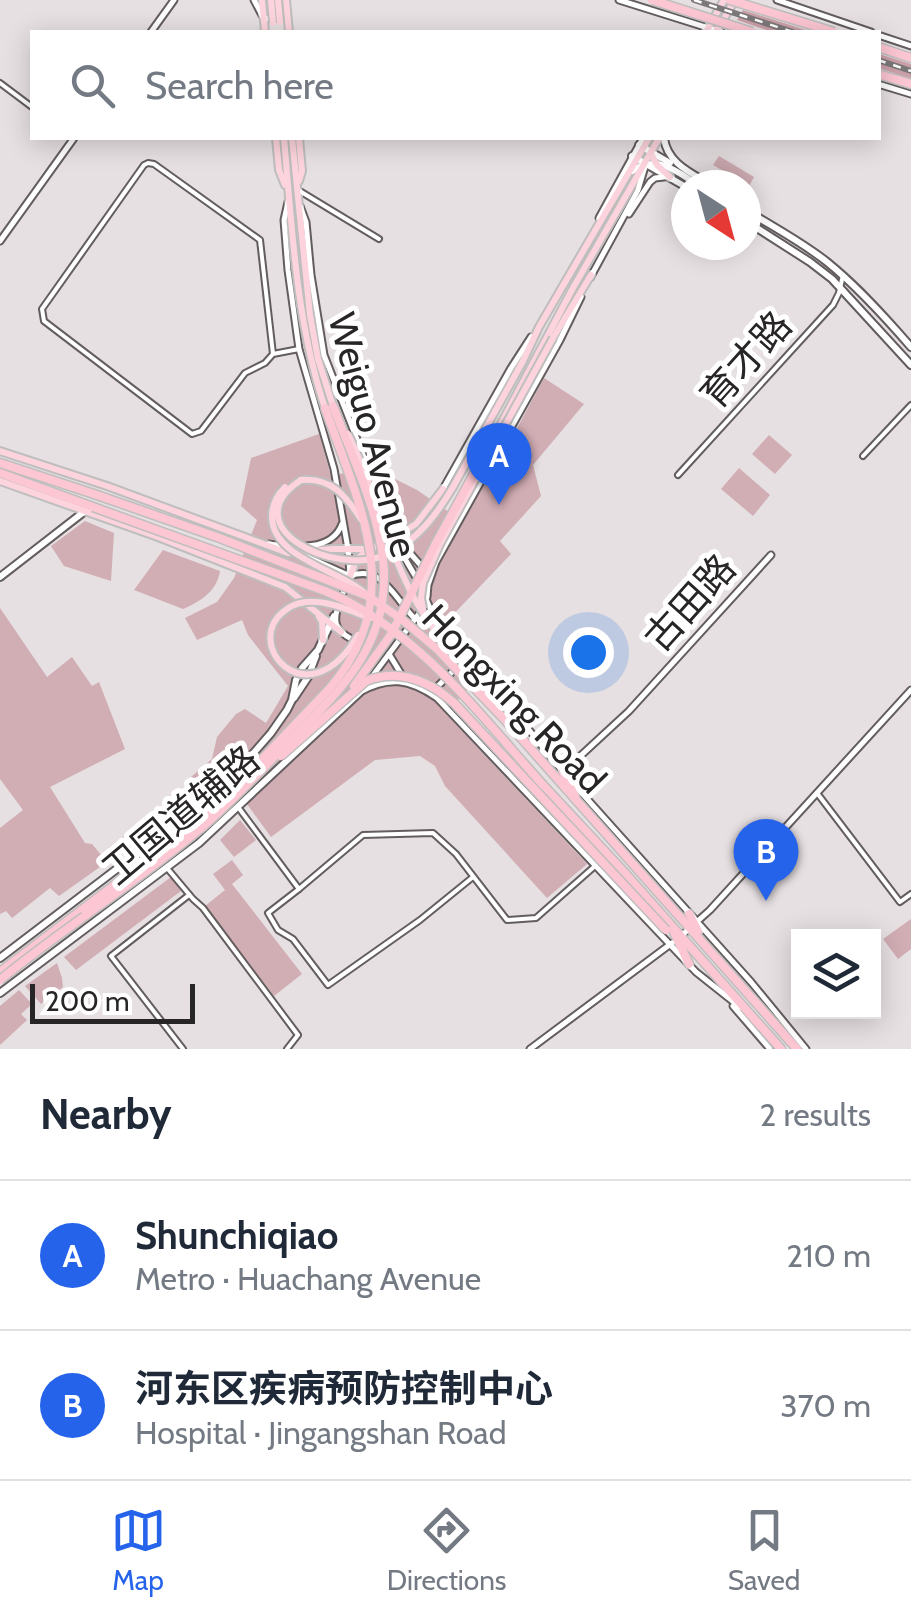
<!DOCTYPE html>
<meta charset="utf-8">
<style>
:root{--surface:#fff;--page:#f6f6f7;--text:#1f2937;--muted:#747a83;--line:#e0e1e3;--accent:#2563eb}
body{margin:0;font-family:Cabin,"Noto Sans SC",sans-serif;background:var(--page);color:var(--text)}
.controls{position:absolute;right:30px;bottom:30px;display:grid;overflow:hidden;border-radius:0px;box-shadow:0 5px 25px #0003}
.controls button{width:90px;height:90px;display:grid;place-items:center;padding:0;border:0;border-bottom:2px solid var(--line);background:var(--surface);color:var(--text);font:50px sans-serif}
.compass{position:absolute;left:671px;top:170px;width:90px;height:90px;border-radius:50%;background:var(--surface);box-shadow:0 5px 25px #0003;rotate:144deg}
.scale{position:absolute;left:30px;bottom:25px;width:165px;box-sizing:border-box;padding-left:10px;border:5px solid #282526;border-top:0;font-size:28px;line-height:35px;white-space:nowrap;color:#282526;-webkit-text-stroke:8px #fff;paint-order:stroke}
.you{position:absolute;left:588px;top:652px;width:35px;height:35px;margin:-25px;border:8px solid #fff;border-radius:50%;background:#1a73e8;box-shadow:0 0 0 15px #1a73e833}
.badge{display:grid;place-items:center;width:65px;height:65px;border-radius:50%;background:var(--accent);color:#fff;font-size:32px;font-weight:700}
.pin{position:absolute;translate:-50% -82px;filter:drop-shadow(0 2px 5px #0008)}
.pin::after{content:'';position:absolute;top:52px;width:35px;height:30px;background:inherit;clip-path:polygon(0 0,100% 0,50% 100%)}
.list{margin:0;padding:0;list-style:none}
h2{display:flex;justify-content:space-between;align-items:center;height:130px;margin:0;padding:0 40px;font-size:42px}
h2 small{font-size:32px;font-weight:400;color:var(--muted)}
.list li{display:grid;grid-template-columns:65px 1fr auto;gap:30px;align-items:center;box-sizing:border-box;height:150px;padding:0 40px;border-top:2px solid var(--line)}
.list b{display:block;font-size:38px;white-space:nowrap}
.list p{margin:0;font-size:32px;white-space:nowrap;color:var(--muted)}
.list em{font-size:32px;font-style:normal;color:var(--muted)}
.icon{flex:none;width:55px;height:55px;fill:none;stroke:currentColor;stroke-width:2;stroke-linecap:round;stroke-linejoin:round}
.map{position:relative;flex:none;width:911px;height:1049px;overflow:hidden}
.search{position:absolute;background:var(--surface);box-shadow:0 5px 25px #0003;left:30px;right:30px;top:30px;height:110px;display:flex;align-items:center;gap:25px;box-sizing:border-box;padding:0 35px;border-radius:0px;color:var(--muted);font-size:38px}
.sheet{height:430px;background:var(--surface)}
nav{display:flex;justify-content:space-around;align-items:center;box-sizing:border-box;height:140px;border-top:2px solid var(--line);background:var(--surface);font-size:28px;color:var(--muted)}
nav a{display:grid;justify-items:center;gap:5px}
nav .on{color:var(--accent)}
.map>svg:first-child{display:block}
.green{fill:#d1adb4}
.forest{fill:#cca0a9}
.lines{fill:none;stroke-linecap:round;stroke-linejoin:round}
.minor-casing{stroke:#635d5e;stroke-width:8}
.tertiary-casing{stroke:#635d5e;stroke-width:9}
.secondary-casing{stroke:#635d5e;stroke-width:10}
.primary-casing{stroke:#bebebe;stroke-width:10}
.trunk-casing{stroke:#bebebe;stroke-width:11}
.minor{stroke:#fff;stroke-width:4}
.tertiary{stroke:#fff;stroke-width:5}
.secondary{stroke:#fff;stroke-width:6}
.primary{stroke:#fdd4dd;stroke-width:6}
.trunk{stroke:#fcc6d2;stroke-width:8}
.rail-casing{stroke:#7c7779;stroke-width:6}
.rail{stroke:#fff;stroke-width:2.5;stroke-dasharray:8;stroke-linecap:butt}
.primary-bridge-casing{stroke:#bebebe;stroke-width:10;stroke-linecap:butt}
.trunk-bridge-casing{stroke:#bebebe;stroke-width:11;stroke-linecap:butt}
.primary-bridge{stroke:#fdd4dd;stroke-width:6}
.trunk-bridge{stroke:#fcc6d2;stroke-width:8}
.labels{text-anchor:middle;stroke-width:10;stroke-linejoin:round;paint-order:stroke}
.street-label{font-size:38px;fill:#282526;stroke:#fff}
</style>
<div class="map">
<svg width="911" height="1049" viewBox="0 0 911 1049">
<rect width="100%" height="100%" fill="#e7e0e2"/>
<g class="green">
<polygon points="719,156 754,177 749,186 713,165"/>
<polygon points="544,378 584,404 533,465 541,496 500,541 511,554 449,619 488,668 453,705 448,716 587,864 547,898 445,786 435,766 420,756 375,760 271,837 241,796 204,791 191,777 212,759 217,737 236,714 245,709 266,723 288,686 248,635 242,620 197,640 185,618 217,602 234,578 257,520 241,506 251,458 319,434 331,476 371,467 417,490 462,521 508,445"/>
<polygon points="769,435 792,455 775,474 752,454"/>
<polygon points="739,468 770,495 753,516 721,489"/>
<polygon points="85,521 114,533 111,581 64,566 51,546"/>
<path d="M163,550L220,571C217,591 201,601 183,609L134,590Z"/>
<polygon points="0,608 47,677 72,657 92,686 99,682 125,749 50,787 85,843 92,844 107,862 59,896 50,888 12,918 6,911 0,914 0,828 23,810 0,779"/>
<polygon points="148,818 154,826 114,856 108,848"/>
<polygon points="240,820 256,840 234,857 220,840"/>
<polygon points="232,860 243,875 232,884 302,974 274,996 205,906 225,890 213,874"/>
<polygon points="171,877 181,891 76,970 64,957"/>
<polygon points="911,919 911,949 898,959 883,939"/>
<polygon points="57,963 62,978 63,987 41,1004 25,986"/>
<polygon points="19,990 32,1004 21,1014 27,1020 0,1045 0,1006"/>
</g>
<g class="forest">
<polygon points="743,10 812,32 772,32 737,20"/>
<polygon points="879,54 911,64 911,79 879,68"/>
</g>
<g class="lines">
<defs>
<g id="minor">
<polyline points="0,83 32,107"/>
<polyline points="298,190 379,239"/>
<polyline points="273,354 265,363 245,373 201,431 192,434 44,321 42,309 144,165 148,163 154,164 260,240 273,354 299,349"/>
<polyline points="863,456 911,405"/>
<polyline points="678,475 833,305 839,293 843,275"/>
<polyline points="817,793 900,902 911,894"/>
<polyline points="238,807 299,889 363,835 433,833 456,854 507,920 536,918 595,866"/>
<polyline points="167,868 193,899 203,908 298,1035 287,1049"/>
<polyline points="299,889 268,913 278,930 293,939 328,985 420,920 473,877"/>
<polyline points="183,1049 111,956 189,895"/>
</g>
<g id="tertiary">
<polyline points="254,0 264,19 274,18"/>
<polyline points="619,0 721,32"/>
<polyline points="777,0 871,32"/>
<polyline points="151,32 174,0"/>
<polyline points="878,35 911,46"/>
<polyline points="878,84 911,94"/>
<polyline points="288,202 284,220 288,270 299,349 334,469 348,549 350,573"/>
<polyline points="300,206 306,222 311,275 324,355 401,552 417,579"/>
<polyline points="629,214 650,182 655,178 664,177"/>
<polyline points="599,218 643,138"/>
<polyline points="0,241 74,138"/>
<polyline points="590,278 638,190 646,163"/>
<polyline points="443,489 511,368 531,337"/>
<path d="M269,544C294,547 332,552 342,524"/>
<polyline points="402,544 424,569"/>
<polyline points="299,553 350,576"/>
<path d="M350,576C382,564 395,599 415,619H430"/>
<path d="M345,588C330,625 330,630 368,647"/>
<path d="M424,593C436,633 473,662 499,693C521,719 542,747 564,773"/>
<polyline points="427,597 428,585 436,562 560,340 581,297"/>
<polyline points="389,654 403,677"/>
<polyline points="371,678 421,611"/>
<polyline points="434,690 458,666"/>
<path d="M360,692C389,676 409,679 437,698L696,972L740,1007"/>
<polyline points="563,772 629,711 771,555"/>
<polyline points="571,781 751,982 806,1049"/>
<polyline points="681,936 710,910 911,690"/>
<polyline points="733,1006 770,1049"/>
<polyline points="530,1049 672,943"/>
</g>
<g id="secondary">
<path d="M664,138C667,163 691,173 711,185"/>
<polyline points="639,145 670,163"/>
<polyline points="632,156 686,187"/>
<path d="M632,171C657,154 676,171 698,185"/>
<path d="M746,210C773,227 802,242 827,262C858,287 885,317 911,347"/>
<polyline points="746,221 810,262 832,279 911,365"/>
<polyline points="0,577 85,511"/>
<polyline points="294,698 308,677 316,656"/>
<polyline points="0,958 185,817 251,756 271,733 287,710 292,700 296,680 302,668 318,650 334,616"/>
<polyline points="0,993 199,843 360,692"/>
</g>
<g id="primary">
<polyline points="262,0 265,32"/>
<polyline points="286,0 289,32"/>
<polyline points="706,32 724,0"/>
<polyline points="716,32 735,0"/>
<polyline points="276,138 279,170 285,185"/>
<path d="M284,138C292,227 296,322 325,408"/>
<polyline points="292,138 310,315 318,359 333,406"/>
<polyline points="299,138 302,171 299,181"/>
<polyline points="651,154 657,165 670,177"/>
<polyline points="553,338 591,275"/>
<polyline points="487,450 573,288 659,138"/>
<polyline points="0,451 107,486 288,553 333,549 369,549 385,543 416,524 443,489"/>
<polyline points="0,481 158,537 285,587 341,632"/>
<polyline points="453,487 523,361 539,327 649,138"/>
<polyline points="350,576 357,559 368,550"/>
<polyline points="319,617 322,621 323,640"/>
</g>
<g id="trunk">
<polyline points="878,47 911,58"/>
<polyline points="878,74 911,84"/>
<polyline points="0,463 94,494"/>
<polyline points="0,473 93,507"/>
<polyline points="507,722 797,1049"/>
<polyline points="563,772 575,796"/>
<polyline points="543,785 623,871 781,1049"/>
<polyline points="689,914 698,931"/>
<polyline points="674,932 689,964"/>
<polyline points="0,972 83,909"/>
</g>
</defs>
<use href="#minor" class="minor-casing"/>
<use href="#tertiary" class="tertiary-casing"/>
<use href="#secondary" class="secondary-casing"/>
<use href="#primary" class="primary-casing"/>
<use href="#trunk" class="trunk-casing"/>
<use href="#minor" class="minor"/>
<use href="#tertiary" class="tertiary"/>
<use href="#secondary" class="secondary"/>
<use href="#primary" class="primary"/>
<use href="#trunk" class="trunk"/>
<defs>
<g id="rail">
<polyline points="694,0 793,32"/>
<polyline points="878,60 911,71"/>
</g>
</defs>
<use href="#rail" class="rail-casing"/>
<use href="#rail" class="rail"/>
<defs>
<g id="primary-bridge">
<polyline points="271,0 273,23"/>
<polyline points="278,0 280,22"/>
<path d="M348,434C374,485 385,542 411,592C433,637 472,669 499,710"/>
<path d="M301,480C232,525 333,579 388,554C418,540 437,514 453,487"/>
<path d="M301,480C331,477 346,496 361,519"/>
<path d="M285,487C277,495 272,504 272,516C271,558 341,570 367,595"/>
<polyline points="423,609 421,598 423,583 440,544 553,338"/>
<path d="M358,635C308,722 238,642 287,609C295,603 306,601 317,602C335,603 353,612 370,618"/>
</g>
<g id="trunk-bridge">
<polyline points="652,0 752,32"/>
<polyline points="730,0 834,32"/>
<polyline points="94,494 217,537 368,596 404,621 437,649 507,722"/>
<path d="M93,507L325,591C417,629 478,713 543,785"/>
<polyline points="354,686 392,633 435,545 487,450"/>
<path d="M281,756L366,681C399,668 429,681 454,703L666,930"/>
<path d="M83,909L196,823L242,780L329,689C409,597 359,505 325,408"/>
<path d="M0,980C65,927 136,883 200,829C231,803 258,773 287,744C334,696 383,654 384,580C385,523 353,459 333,406"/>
</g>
</defs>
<use href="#primary-bridge" class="primary-bridge-casing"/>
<use href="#trunk-bridge" class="trunk-bridge-casing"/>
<use href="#primary-bridge" class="primary-bridge"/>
<use href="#trunk-bridge" class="trunk-bridge"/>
</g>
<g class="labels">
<g class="street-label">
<text transform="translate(746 360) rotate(-48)" y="13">育才路</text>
<text transform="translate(373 435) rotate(75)" y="13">Weiguo Avenue</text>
<text transform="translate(690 603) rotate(-48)" y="13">古田路</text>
<text transform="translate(514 699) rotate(46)" y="13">Hongxing Road</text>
<text transform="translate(181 815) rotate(-40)" y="13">卫国道辅路</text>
</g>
</g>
</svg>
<div class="controls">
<button><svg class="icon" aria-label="layers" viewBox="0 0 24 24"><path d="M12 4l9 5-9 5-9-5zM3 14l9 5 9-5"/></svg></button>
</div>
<svg class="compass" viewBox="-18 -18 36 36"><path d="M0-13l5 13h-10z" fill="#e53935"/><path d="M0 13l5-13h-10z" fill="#747a83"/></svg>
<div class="scale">200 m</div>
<div class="you"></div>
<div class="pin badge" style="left:499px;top:505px">A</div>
<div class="pin badge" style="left:766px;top:901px">B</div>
<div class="search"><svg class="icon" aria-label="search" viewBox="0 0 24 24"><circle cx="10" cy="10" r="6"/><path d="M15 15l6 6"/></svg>Search here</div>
</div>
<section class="sheet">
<h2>Nearby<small>2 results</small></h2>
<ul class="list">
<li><span class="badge">A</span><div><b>Shunchiqiao</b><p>Metro · Huachang Avenue</p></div><em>210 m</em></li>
<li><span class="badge">B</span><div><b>河东区疾病预防控制中心</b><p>Hospital · Jingangshan Road</p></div><em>370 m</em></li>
</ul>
</section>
<nav>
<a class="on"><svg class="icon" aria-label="map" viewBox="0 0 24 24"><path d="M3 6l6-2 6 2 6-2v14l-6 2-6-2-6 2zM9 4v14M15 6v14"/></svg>Map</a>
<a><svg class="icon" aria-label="directions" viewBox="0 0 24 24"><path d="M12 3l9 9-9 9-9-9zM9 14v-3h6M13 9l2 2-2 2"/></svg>Directions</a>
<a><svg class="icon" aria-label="saved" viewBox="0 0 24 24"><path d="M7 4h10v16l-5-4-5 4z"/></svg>Saved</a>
</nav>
